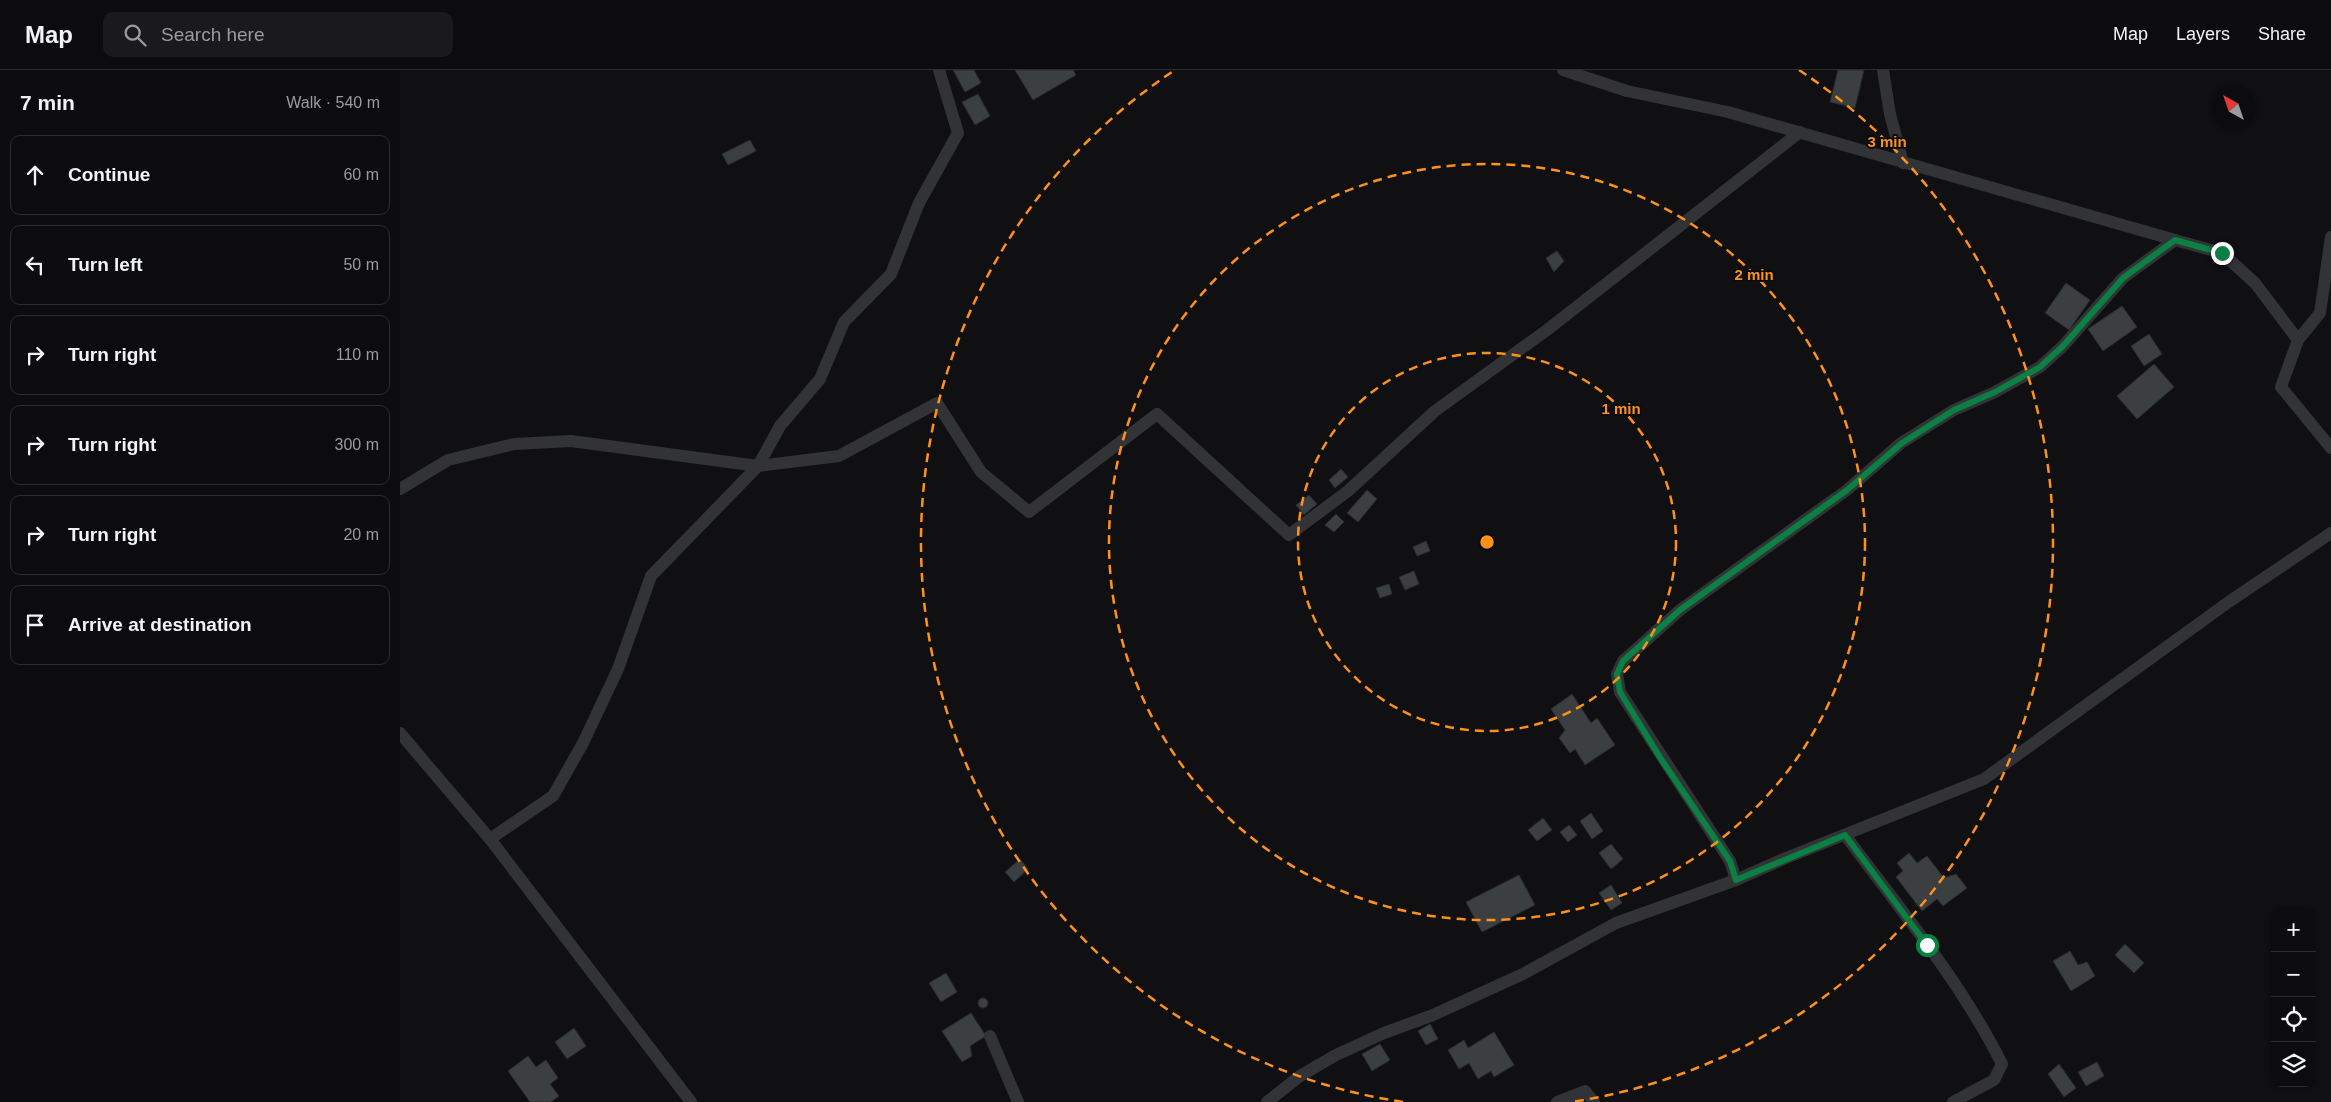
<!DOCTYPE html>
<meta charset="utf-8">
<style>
:root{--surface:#0c0c0e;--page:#1a1a1c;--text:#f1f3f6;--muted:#9a9b9e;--line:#2c2c2e}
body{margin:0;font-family:Helvetica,sans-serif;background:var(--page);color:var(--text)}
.controls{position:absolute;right:15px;bottom:15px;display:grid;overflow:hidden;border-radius:10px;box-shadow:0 1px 4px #0004}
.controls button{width:45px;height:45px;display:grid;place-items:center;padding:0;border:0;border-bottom:1px solid var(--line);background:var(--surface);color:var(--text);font:25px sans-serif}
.compass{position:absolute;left:1811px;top:15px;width:45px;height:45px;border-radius:50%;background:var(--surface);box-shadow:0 1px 4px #0004;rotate:320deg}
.stop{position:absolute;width:15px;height:15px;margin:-11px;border:4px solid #0b8043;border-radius:50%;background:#fff}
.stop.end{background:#0b8043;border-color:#fff;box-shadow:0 1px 5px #0008}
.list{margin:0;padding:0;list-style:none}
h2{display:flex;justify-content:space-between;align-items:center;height:65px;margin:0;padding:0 20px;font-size:21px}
h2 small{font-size:16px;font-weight:400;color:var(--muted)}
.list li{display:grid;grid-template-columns:32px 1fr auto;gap:15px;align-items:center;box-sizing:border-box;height:80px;margin:0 10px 10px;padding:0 10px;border:1px solid var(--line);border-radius:10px}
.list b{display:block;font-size:19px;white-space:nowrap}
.list em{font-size:16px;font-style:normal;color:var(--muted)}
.icon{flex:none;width:28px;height:28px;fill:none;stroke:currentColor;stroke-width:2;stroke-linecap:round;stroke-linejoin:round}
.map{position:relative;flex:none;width:1931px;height:1032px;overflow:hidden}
header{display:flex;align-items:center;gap:30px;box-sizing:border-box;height:70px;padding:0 25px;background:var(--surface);border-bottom:1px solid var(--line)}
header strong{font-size:24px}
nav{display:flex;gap:28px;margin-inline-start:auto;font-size:18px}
.search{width:350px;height:45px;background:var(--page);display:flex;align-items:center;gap:12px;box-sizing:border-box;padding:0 18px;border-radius:10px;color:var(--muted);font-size:19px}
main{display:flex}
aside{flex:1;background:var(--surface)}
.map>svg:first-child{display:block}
.building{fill:#3c3f42;stroke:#2a2b2e}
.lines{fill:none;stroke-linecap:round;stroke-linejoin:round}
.minor{stroke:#313337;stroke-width:12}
.route{stroke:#0b8043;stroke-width:6}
.ring{fill:none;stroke:#ff911b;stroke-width:2.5;stroke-dasharray:9 6}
.centre{fill:#ff911b;stroke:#0b0c0d;stroke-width:2.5}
.ring-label{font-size:15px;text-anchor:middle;font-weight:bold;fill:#ff911b;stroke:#0b0c0d;stroke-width:4;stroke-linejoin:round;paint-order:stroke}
</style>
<header>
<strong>Map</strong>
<div class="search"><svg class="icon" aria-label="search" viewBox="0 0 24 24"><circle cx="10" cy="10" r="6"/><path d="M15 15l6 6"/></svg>Search here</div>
<nav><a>Map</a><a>Layers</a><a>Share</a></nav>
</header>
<main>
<aside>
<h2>7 min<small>Walk · 540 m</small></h2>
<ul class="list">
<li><svg class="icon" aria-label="ahead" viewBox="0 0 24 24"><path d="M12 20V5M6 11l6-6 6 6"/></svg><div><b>Continue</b></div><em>60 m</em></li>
<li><svg class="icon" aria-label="left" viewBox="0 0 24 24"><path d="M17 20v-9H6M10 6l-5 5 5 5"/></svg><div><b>Turn left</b></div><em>50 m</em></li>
<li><svg class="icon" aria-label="right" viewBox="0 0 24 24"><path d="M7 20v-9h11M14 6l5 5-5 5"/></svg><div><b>Turn right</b></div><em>110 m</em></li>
<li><svg class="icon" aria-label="right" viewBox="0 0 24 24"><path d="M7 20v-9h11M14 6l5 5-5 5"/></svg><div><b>Turn right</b></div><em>300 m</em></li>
<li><svg class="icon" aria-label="right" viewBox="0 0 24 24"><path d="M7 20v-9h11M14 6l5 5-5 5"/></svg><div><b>Turn right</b></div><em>20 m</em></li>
<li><svg class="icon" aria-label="arrive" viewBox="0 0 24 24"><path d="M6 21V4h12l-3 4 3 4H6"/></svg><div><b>Arrive at destination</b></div></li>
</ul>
</aside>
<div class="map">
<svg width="1931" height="1032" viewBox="0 0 1931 1032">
<rect width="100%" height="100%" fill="#101012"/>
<g class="building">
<polygon points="553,0 574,0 581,13 565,22"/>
<polygon points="615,0 673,0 676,5 633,30"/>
<polygon points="1438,0 1464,0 1455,38 1430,32"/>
<polygon points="578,24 590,46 575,55 562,32"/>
<polygon points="350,70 356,81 328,95 322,84"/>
<polygon points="1157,181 1164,191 1154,202 1146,188"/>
<polygon points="1666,213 1690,230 1669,260 1645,243"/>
<polygon points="1722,236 1737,257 1703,281 1688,259"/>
<polygon points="1749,264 1762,284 1744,296 1731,276"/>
<polygon points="1754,294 1774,317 1737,349 1717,326"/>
<polygon points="941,399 948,407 935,418 929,410"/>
<polygon points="967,420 977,429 958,452 947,443"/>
<polygon points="909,425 917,434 904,445 896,435"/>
<polygon points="936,444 944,452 934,462 925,455"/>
<polygon points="1026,471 1030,481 1017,486 1013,477"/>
<polygon points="1014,501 1019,514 1005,520 999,507"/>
<polygon points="989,514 992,524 980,528 976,518"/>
<polygon points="1172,624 1191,653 1197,648 1215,675 1185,695 1175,679 1170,683 1159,668 1165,660 1151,639"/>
<polygon points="1191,743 1203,761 1192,769 1180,751"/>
<polygon points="1143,748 1152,760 1137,771 1128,760"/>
<polygon points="1169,755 1177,765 1168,772 1160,762"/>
<polygon points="1211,774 1223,789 1211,799 1199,783"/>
<polygon points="1509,783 1517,793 1527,786 1544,808 1556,804 1567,818 1543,836 1537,829 1522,841 1496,807 1503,801 1497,793"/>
<polygon points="620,789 628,799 614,812 605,802"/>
<polygon points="1119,805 1135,835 1082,862 1066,832"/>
<polygon points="1211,815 1222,833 1211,840 1199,823"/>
<polygon points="1725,874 1744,893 1734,903 1715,885"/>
<polygon points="1670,881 1678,895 1687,892 1695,906 1671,921 1653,891"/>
<polygon points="546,903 557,922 541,932 529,913"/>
<circle cx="583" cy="933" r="5"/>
<polygon points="571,943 586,966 570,976 572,986 562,992 542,961"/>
<polygon points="1030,954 1038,969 1026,975 1018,961"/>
<polygon points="174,958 186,976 167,989 155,972"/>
<polygon points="1094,962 1114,995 1094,1007 1091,1001 1078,1009 1069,993 1059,999 1048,980 1064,970 1068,978"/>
<polygon points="980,974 990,990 972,1001 962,984"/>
<polygon points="128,986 136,997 146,990 158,1008 150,1014 159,1026 151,1032 130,1032 108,1001"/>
<polygon points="1697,992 1704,1006 1686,1016 1678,1002"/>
<polygon points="1659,994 1676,1018 1664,1027 1648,1004"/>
</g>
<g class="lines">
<g class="minor">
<polyline points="1163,0 1227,21 1328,42 1775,170 1723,208 1663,276 1640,297 1595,322 1554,340 1501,373 1447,420 1280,540 1223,591 1217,604 1220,622 1330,791 1336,810"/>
<polyline points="1483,0 1490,44 1503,93"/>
<polyline points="1775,170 1822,183 1855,213 1898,270 1920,243 1931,167"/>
<polyline points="1898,270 1881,317 1931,378"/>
<polyline points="0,419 48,390 114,374 171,371 358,396 439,386 537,333 581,402 629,442 757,344 889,465 948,421 1035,341 1147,260 1400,62"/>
<polyline points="0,663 90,769 291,1032"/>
<path d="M1445,765C1500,839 1561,912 1602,994L1594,1010L1553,1032"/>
<polyline points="90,769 153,726 183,673 218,599 251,506 358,396 380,356 420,309 444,252 491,204 519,133 558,63 539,0"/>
<polyline points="590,966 618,1032"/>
<polyline points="867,1032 900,1006 936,985 984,963 1033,945 1123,904 1216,853 1336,810 1386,788 1584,709 1830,531 1931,463"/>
<polyline points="1157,1032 1185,1021 1194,1032"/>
</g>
</g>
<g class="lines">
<polyline class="route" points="1527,875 1445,765 1336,810 1330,791 1261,689 1220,622 1217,604 1223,591 1280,540 1447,420 1502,373 1554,340 1595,322 1640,297 1663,276 1723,208 1775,170 1822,183"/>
</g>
<g class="ring">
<circle cx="1087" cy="472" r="189"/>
<circle cx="1087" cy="472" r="378"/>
<path d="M1003 1032A566 566 0 0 1 775 0M1399 0A566 566 0 0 1 1171 1032"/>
</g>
<circle cx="1087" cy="472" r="8" class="centre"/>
<g class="ring-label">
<text x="1487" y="77">3 min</text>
<text x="1354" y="210">2 min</text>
<text x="1221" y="344">1 min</text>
</g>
</svg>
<div class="controls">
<button>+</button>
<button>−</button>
<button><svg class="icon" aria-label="locate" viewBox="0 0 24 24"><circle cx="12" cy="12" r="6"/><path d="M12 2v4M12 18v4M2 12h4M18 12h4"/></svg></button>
<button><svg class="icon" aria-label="layers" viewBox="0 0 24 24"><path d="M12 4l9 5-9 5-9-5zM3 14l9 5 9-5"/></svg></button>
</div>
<svg class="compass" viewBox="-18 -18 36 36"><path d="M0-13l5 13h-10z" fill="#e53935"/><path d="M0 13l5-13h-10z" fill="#9a9b9e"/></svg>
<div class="stop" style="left:1527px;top:875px"></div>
<div class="stop end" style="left:1822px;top:183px"></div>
</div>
</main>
